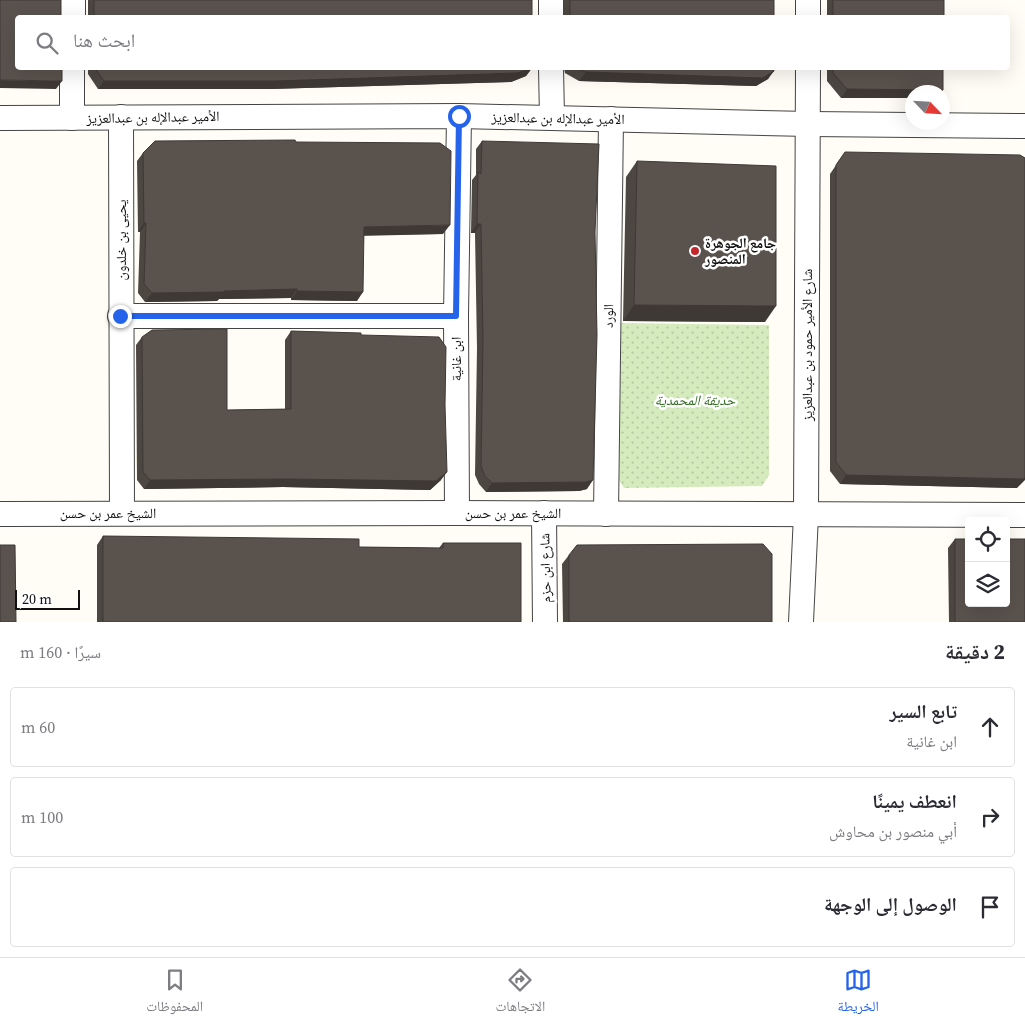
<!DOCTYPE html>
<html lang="ar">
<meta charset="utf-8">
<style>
:root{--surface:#fff;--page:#f2f2f3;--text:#2b2b33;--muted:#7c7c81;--line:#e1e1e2;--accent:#2563eb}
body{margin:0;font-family:"Source Serif 4","Noto Naskh Arabic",serif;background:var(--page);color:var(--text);direction:rtl}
.controls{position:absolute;right:15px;bottom:15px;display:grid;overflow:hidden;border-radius:5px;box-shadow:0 5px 20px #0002}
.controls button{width:45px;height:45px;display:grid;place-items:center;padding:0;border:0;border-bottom:1px solid var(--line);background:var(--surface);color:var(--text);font:25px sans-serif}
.compass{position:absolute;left:905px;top:85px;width:45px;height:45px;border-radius:50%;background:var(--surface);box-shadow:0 5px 20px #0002;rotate:115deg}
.scale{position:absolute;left:15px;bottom:12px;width:65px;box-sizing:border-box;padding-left:5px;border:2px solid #111;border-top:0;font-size:14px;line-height:18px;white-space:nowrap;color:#111;-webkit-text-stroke:4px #fff;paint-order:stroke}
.stop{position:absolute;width:15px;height:15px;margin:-11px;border:4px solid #2563eb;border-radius:50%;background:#fff}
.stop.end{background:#2563eb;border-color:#fff;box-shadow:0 1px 5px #0008}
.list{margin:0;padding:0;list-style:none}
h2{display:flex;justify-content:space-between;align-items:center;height:65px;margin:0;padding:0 20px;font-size:21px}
h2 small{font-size:16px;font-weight:400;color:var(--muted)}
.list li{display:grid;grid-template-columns:32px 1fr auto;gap:15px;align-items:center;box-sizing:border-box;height:80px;margin:0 10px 10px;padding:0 10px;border:1px solid var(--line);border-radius:5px}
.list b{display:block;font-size:19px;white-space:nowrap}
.list p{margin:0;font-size:16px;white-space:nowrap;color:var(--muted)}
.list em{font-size:16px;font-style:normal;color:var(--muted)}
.icon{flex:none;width:28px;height:28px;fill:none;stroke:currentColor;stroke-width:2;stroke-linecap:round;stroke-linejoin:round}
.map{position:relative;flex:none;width:1025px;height:622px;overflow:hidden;direction:ltr}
.search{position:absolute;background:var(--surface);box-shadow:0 5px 20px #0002;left:15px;right:15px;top:15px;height:55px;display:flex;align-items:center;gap:12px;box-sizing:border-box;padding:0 18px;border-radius:5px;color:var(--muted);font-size:19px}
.sheet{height:335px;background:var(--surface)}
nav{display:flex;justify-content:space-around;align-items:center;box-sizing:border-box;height:70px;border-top:1px solid var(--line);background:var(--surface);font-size:14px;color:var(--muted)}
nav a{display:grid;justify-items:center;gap:2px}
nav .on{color:var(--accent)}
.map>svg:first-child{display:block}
.grass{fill:url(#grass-dots)}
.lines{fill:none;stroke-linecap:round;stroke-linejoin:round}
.minor-casing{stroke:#444;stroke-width:26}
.minor{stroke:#fff;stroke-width:24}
.wall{fill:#4d4742}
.shaded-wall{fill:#3f3936}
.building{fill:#5a524d;stroke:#3f3936}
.route{stroke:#2563eb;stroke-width:6}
.poi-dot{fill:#c4262e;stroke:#fff;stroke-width:2}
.labels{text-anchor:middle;stroke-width:5;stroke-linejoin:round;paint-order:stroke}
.street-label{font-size:14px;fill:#111;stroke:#fff}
.poi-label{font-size:14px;font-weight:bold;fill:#111;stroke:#fff;text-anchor:start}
.park-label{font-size:14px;font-style:italic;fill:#2f6b1f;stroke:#fff}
</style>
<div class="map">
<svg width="1025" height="622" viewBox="0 0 1025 622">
<defs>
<pattern id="grass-dots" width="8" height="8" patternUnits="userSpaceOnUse" patternTransform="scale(1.25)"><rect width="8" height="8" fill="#d5ebbd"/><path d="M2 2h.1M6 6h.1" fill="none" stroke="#b6c8a1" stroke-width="1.8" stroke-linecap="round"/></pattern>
</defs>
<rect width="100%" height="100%" fill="#fffdf5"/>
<polygon class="grass" points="621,323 769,325 769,475 762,486 624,488 619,480"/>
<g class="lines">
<defs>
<g id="minor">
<polyline points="551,0 551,18"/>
<polyline points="808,0 808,18"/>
<polyline points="73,18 73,0"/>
<polyline points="551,68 552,117"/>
<polyline points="121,117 122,513"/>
<polyline points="0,118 459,116 809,124 1025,126"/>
<polyline points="72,118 72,68"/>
<polyline points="120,316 456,316"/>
<polyline points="457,513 456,316 459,116"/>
<polyline points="544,513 545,622"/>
<polyline points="0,514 457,513 1025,515"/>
<polyline points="606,514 611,119"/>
<polyline points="801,622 806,515 808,68"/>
</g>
</defs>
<use href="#minor" class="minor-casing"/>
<use href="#minor" class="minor"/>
</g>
<g class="wall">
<rect x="88" y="0" width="444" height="18"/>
<rect x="564" y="0" width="210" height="18"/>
<rect x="827" y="0" width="117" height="18"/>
<polygon points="88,68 532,68 526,76 511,82 270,89 98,89 88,74"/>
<polygon points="564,68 774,68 768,79 756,86 579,81 565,73"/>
<polygon points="827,68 943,68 943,90 941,92 912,92 912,98 841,98 827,81"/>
<polygon points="482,141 595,232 587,489 579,491 486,492 479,484 475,475 477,348 475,233 471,233 472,180 476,175 476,149"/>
<polygon points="296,142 443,234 364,235 357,301 291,300 291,298 219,299 217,301 145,302 138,293 140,232 138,232 137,161 143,153"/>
<polygon points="845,152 1017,488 840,484 830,471 830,174"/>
<polygon points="637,161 765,322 623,321 626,177"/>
<polygon points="291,331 361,335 441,480 430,490 283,487 144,489 137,480 136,345 142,337 227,410 285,409 285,340"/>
<polygon points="103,536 359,547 439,548 443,543 521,622 97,622 97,545"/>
<polygon points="955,539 1025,622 949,622 948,548"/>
<polygon points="569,555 772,622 563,622 562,564"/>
</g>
<g class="shaded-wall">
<polygon points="532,68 526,76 511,82 270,89 98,89 104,81"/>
<polygon points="774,71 768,79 756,86 579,81 586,72"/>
<polygon points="0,80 62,81 56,89 0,88"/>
<polygon points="847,89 943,90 941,92 912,92 912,98 841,98"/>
<polygon points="144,223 146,223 140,232 138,232"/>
<polygon points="477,224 481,224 475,233 471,233"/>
<polygon points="450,225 443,234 358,236 364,227"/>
<polygon points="297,289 291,298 219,299 217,301 145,302 152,293"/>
<polygon points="297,291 363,292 357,301 291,300"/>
<polygon points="634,305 776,306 765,322 623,321"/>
<polygon points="447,472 441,480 430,490 283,487 144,489 150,480 289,479"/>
<polygon points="846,475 1025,478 1025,480 1017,488 840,484"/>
<polygon points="593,480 587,489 579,491 486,492 492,483"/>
</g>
<g class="building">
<polygon points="0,0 61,0 61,18 18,18 18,68 62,68 62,81 0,80"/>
<rect x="94" y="0" width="438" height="18"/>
<rect x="570" y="0" width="204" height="18"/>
<rect x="833" y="0" width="111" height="18"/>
<polygon points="95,68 532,68 517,73 276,81 104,81"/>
<polygon points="576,68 774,68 774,71 763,78 586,72"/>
<polygon points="833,68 943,68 943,90 847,89 833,73"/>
<polygon points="295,140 296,142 440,143 451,151 450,225 364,227 363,292 297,291 297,289 224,291 224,292 152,293 144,284 146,223 144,223 143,153 155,141"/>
<polygon points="482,141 599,144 595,232 597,335 593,480 586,482 492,483 485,476 481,466 483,339 481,224 477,224 478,172 481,174"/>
<polygon points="845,152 1020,155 1025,158 1025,478 1023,479 846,475 836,462 836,165"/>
<polygon points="637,161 776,166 776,306 634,305"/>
<polygon points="227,329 227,410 291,409 291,331 361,333 361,335 439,337 446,347 445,405 447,472 436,481 289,479 150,480 143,472 142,337 152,330"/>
<polygon points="103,536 359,539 359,547 443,548 443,543 521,543 521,622 103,622"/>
<polygon points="955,539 969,539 969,603 1006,603 1006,539 1025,539 1025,622 955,622"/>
<polygon points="763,544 772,554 772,622 569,622 569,555 577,545"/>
<polygon points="0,545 15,545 16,622 0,622"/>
</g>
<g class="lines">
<polyline class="route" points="120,316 456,316 459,116"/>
</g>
<circle class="poi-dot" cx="695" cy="251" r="5"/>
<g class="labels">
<g class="street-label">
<text transform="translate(153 117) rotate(-1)" y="5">الأمير عبدالإله بن عبدالعزيز</text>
<text transform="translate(558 118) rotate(1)" y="5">الأمير عبدالإله بن عبدالعزيز</text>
<text transform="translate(121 240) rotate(-90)" y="5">يحيى بن خلدون</text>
<text transform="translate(608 316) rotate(-89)" y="5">الورد</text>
<text transform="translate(807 345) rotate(-90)" y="5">شارع الأمير حمود بن عبدالعزيز</text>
<text transform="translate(456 359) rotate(-90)" y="5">ابن غانية</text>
<text x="108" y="518">الشيخ عمر بن حسن</text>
<text x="513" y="518">الشيخ عمر بن حسن</text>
<text transform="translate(545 568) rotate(-91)" y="5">شارع ابن حزم</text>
</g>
<g class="poi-label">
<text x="705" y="248">جامع الجوهرة<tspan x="705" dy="16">المنصور</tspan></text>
</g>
<g class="park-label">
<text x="695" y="405">حديقة المحمدية</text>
</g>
</g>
</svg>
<div class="controls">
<button><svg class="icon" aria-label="locate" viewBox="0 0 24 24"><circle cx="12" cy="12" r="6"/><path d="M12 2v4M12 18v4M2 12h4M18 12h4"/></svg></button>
<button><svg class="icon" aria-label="layers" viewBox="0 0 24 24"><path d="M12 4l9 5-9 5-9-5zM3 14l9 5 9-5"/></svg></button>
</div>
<svg class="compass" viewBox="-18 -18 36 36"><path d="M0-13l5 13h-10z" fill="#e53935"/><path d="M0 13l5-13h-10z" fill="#7c7c81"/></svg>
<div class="scale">20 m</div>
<div class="stop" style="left:459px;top:116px"></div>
<div class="stop end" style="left:120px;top:316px"></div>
<div class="search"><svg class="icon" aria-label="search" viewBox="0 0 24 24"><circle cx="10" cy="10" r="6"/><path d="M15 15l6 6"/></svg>ابحث هنا</div>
</div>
<section class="sheet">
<h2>2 دقيقة<small>سيرًا · 160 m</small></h2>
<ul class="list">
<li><svg class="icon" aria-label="ahead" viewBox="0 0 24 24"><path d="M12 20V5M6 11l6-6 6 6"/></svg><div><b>تابع السير</b><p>ابن غانية</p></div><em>60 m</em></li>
<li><svg class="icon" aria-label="right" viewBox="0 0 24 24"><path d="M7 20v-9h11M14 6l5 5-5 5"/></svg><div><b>انعطف يمينًا</b><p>أبي منصور بن محاوش</p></div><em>100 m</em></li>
<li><svg class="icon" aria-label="arrive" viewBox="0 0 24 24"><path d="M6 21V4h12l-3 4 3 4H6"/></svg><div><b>الوصول إلى الوجهة</b></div></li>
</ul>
</section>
<nav>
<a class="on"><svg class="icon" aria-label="map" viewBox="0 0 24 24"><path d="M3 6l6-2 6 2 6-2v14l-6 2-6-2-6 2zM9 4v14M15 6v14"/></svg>الخريطة</a>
<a><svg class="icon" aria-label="directions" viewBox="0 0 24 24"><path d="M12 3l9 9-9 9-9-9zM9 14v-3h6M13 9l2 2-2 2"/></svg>الاتجاهات</a>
<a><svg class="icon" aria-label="saved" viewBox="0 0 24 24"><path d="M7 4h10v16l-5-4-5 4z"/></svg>المحفوظات</a>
</nav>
